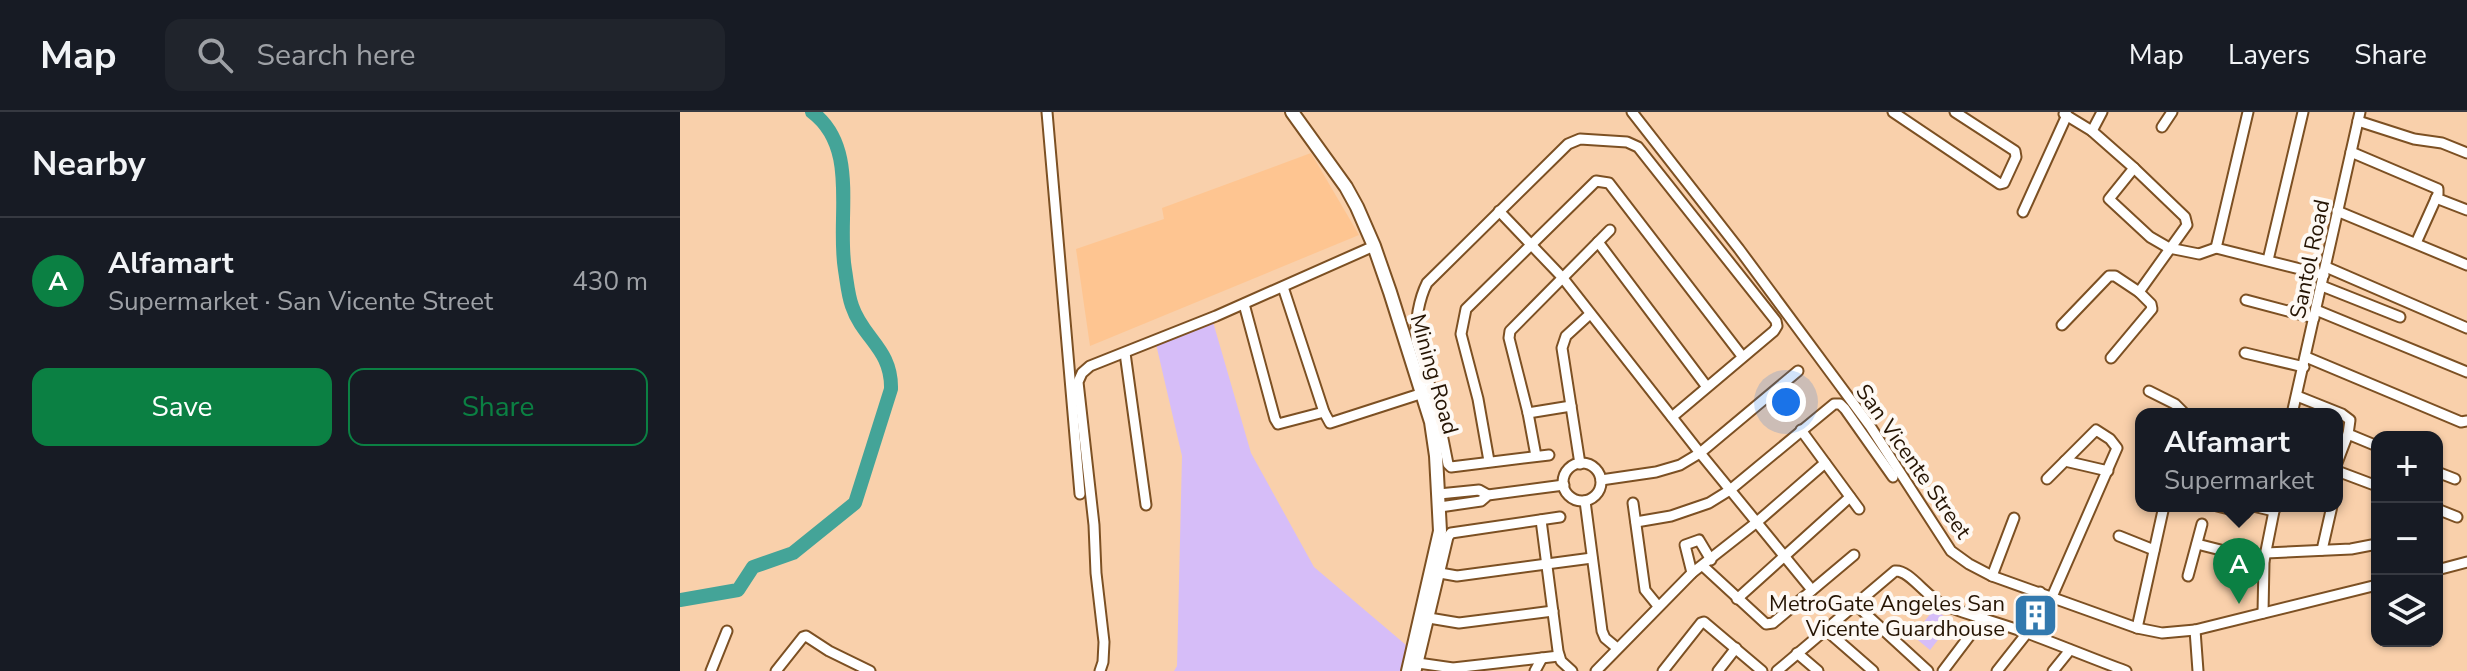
<!DOCTYPE html>
<meta charset="utf-8">
<style>
:root{--surface:#171b24;--page:#20242c;--text:#f1f3f6;--muted:#9ea1a6;--line:#363941;--accent:#0b8043}
body{margin:0;font-family:"Nunito Sans",sans-serif;background:var(--page);color:var(--text)}
.controls{position:absolute;right:24px;bottom:24px;display:grid;overflow:hidden;border-radius:16px;box-shadow:0 2px 6px #0004}
.controls button{width:72px;height:72px;display:grid;place-items:center;padding:0;border:0;border-bottom:2px solid var(--line);background:var(--surface);color:var(--text);font:40px sans-serif}
.you{position:absolute;left:1106px;top:290px;width:28px;height:28px;margin:-20px;border:6px solid #fff;border-radius:50%;background:#1a73e8;box-shadow:0 0 0 12px #1a73e833}
.badge{display:grid;place-items:center;width:52px;height:52px;border-radius:50%;background:var(--accent);color:#fff;font-size:26px;font-weight:700}
.pin{position:absolute;translate:-50% -66px;filter:drop-shadow(0 2px 4px #0008)}
.pin::after{content:'';position:absolute;top:42px;width:28px;height:24px;background:inherit;clip-path:polygon(0 0,100% 0,50% 100%)}
.popup{position:absolute;left:1455px;top:296px;width:208px;height:104px;box-sizing:border-box;display:grid;place-content:center;border-radius:16px;background:var(--surface);filter:drop-shadow(0 2px 6px #0005);font-size:26px;white-space:nowrap;color:var(--muted)}
.popup b{font-size:30px;color:var(--text)}
.popup::after{content:'';position:absolute;left:50%;top:100%;margin-left:-16px;border:16px solid transparent;border-top-color:var(--surface)}
.list{margin:0;padding:0;list-style:none}
h2{display:flex;justify-content:space-between;align-items:center;height:104px;margin:0;padding:0 32px;font-size:34px}
h2 small{font-size:26px;font-weight:400;color:var(--muted)}
.list li{display:grid;grid-template-columns:52px 1fr auto;gap:24px;align-items:center;box-sizing:border-box;height:128px;padding:0 32px;border-top:2px solid var(--line)}
.list b{display:block;font-size:30px;white-space:nowrap}
.list p{margin:0;font-size:26px;white-space:nowrap;color:var(--muted)}
.list em{font-size:26px;font-style:normal;color:var(--muted)}
.actions{display:flex;gap:16px;padding:24px 32px}
.actions a{flex:1;padding:18px 0;border:2px solid var(--accent);border-radius:16px;text-align:center;font-size:28px;color:var(--accent)}
.actions .main{background:var(--accent);color:#fff}
.icon{flex:none;width:44px;height:44px;fill:none;stroke:currentColor;stroke-width:2;stroke-linecap:round;stroke-linejoin:round}
.map{position:relative;flex:none;width:1787px;height:559px;overflow:hidden}
header{display:flex;align-items:center;gap:48px;box-sizing:border-box;height:112px;padding:0 40px;background:var(--surface);border-bottom:2px solid var(--line)}
header strong{font-size:38px}
nav{display:flex;gap:44px;margin-inline-start:auto;font-size:28px}
.search{width:560px;height:72px;background:var(--page);display:flex;align-items:center;gap:20px;box-sizing:border-box;padding:0 28px;border-radius:16px;color:var(--muted);font-size:30px}
main{display:flex}
aside{flex:1;background:var(--surface)}
.map>svg:first-child{display:block}
.built{fill:#fec591}
.green{fill:#d6bdf8}
.lines{fill:none;stroke-linecap:round;stroke-linejoin:round}
.river{stroke:#44a498;stroke-width:14}
.street-casing{stroke:#7c5023;stroke-width:13}
.secondary-casing{stroke:#7c5023;stroke-width:16}
.street{stroke:#fff;stroke-width:9}
.secondary{stroke:#fff;stroke-width:12}
.labels{text-anchor:middle;stroke-width:8;stroke-linejoin:round;paint-order:stroke}
.street-label{font-size:22px;fill:#251403;stroke:#fef9f4}
.poi-label{font-size:22px;fill:#251403;stroke:#fef9f4;text-anchor:end}
</style>
<header>
<strong>Map</strong>
<div class="search"><svg class="icon" aria-label="search" viewBox="0 0 24 24"><circle cx="10" cy="10" r="6"/><path d="M15 15l6 6"/></svg>Search here</div>
<nav><a>Map</a><a>Layers</a><a>Share</a></nav>
</header>
<main>
<aside>
<h2>Nearby<small></small></h2>
<ul class="list">
<li><span class="badge">A</span><div><b>Alfamart</b><p>Supermarket · San Vicente Street</p></div><em>430 m</em></li>
</ul>
<div class="actions"><a class="main">Save</a><a>Share</a></div>
</aside>
<div class="map">
<svg width="1787" height="559" viewBox="0 0 1787 559">
<rect width="100%" height="100%" fill="#f9d0ab"/>
<polygon class="built" points="631,41 679,123 410,234 396,137 484,107 482,96"/>
<g class="green">
<polygon points="533,210 571,341 634,455 726,533 722,559 494,559 497,554 502,344 476,232"/>
<polygon points="1254,497 1272,510 1250,538 1233,524"/>
</g>
<g class="lines">
<path class="river" d="M0,488L58,478L73,455L113,441L175,391L211,277C212,237 183,227 172,194C168,183 167,170 165,158C156,106 180,36 132,0"/>
<defs>
<g id="street">
<polyline points="367,0 400,382"/>
<polyline points="952,0 1059,137 1190,314 1271,439 1289,452 1312,464 1457,516 1482,521 1515,518 1697,473"/>
<polyline points="1213,0 1320,72 1324,71 1336,45 1335,39 1275,0"/>
<polyline points="1384,2 1412,19 1422,0"/>
<polyline points="1678,9 1734,27 1762,31 1787,41"/>
<polyline points="1482,15 1492,0"/>
<polyline points="1412,19 1454,56 1429,87 1470,125 1489,136 1519,142 1536,136 1644,163"/>
<polyline points="1671,40 1758,77 1758,82 1736,131"/>
<polyline points="1756,86 1787,98"/>
<polyline points="819,99 882,165 1020,341 1132,478"/>
<polyline points="1657,99 1787,153"/>
<polyline points="1343,100 1387,3"/>
<polyline points="918,130 1027,275"/>
<polyline points="1536,136 1568,0"/>
<polyline points="1588,148 1623,0"/>
<polyline points="1646,155 1787,216"/>
<polyline points="1642,174 1720,205"/>
<polyline points="603,175 644,300 650,311 743,281"/>
<polyline points="1566,188 1634,206"/>
<polyline points="564,192 595,307 598,312 644,300"/>
<polyline points="1636,198 1787,260"/>
<polyline points="1382,213 1429,164 1435,164 1459,180 1507,113 1505,105 1454,56"/>
<polyline points="445,241 466,393"/>
<polyline points="1565,241 1624,255"/>
<polyline points="1626,245 1781,310 1787,309"/>
<polyline points="1431,246 1472,197 1471,192 1459,180"/>
<polyline points="1469,279 1495,292 1505,302"/>
<polyline points="1617,284 1662,302 1670,308 1668,322 1657,351"/>
<polyline points="848,301 891,294"/>
<polyline points="1612,302 1680,0"/>
<polyline points="1121,318 1179,397"/>
<polyline points="1668,322 1697,334"/>
<path d="M869,343L771,355L768,352L757,297L736,228C735,210 739,187 747,171L888,32L900,27L947,30L958,35L1096,209L1097,214L1094,219L992,305"/>
<polyline points="856,344 848,301 829,226 830,219 930,118"/>
<polyline points="809,349 798,287 781,222 786,197 916,69 929,71 1062,244"/>
<polyline points="1385,349 1428,359"/>
<circle cx="902" cy="370" r="19"/>
<polyline points="900,352 882,236 886,224 910,202"/>
<polyline points="1657,359 1697,374"/>
<polyline points="1757,360 1775,367"/>
<polyline points="921,368 976,360 1000,353 1020,341 1118,259"/>
<polyline points="759,382 799,378 808,383"/>
<polyline points="905,389 922,519 925,526 937,536"/>
<polyline points="953,391 965,478 978,494"/>
<polyline points="1537,394 1565,401 1569,394"/>
<polyline points="1573,394 1594,399"/>
<polyline points="760,395 801,389 808,383 884,373"/>
<polyline points="1757,397 1777,405"/>
<polyline points="861,408 878,539 881,549 892,559"/>
<polyline points="956,410 991,404 1029,391 1050,378 1154,292 1160,292 1165,297 1213,365"/>
<polyline points="1439,424 1474,438"/>
<polyline points="1517,432 1584,449"/>
<polyline points="1642,438 1652,394"/>
<polyline points="1586,441 1671,437 1697,432"/>
<polyline points="1023,454 1086,512 1093,511 1174,443"/>
<polyline points="1757,458 1787,450"/>
<polyline points="760,461 777,464 912,446"/>
<polyline points="1012,461 1005,433 1019,428 1031,448"/>
<polyline points="1312,464 1334,406"/>
<polyline points="1508,464 1522,412"/>
<polyline points="1057,487 1170,385"/>
<polyline points="1175,492 1248,559"/>
<polyline points="1583,501 1584,449 1595,394"/>
<polyline points="749,506 779,511 873,499"/>
<polyline points="1457,516 1484,394"/>
<polyline points="1146,518 1193,559"/>
<polyline points="1515,518 1518,559"/>
<polyline points="1347,521 1346,507 1360,480"/>
<polyline points="1117,541 1138,559"/>
<polyline points="738,551 773,556 879,544"/>
<polyline points="31,559 47,519"/>
<polyline points="96,559 123,525 126,524 149,539 190,559"/>
<polyline points="420,559 423,550 424,530 416,461 414,413 398,270 402,261 410,254 536,204 694,134"/>
<polyline points="736,559 768,425 771,421 880,405"/>
<polyline points="855,559 862,546"/>
<polyline points="916,559 1012,461 1077,410 1145,351"/>
<polyline points="983,559 1021,511 1024,510 1082,559"/>
<polyline points="1038,559 1056,536"/>
<path d="M1097,559L1215,459C1229,457 1247,486 1264,493C1291,504 1320,511 1347,521C1380,533 1413,547 1446,559"/>
<polyline points="1263,559 1303,506"/>
<polyline points="1317,559 1347,521 1357,516 1361,510 1437,336 1430,327 1416,318 1367,367"/>
<polyline points="1373,559 1390,538"/>
</g>
<polyline id="secondary" points="612,0 666,75 677,95 694,134 710,180 751,310 756,344 760,419 728,559"/>
</defs>
<use href="#street" class="street-casing"/>
<use href="#secondary" class="secondary-casing"/>
<use href="#street" class="street"/>
<use href="#secondary" class="secondary"/>
</g>
<defs>
<symbol id="building-square" viewBox="-11 -11 22 22"><rect x="-9" y="-9" width="18" height="18" rx="4" fill="#3279ae" stroke="#fef9f4"/><path d="M-4-6H4V6H1V3H-1V6H-4ZM-2.5-4.3h1.7v1.8h-1.7ZM.8-4.3h1.7v1.8H.8ZM-2.5-1h1.7V.8h-1.7ZM.8-1h1.7V.8H.8Z" fill="#fff"/></symbol>
</defs>
<g fill-rule="evenodd">
<use href="#building-square" x="1330" y="478" width="51" height="51"/>
</g>
<g class="labels">
<g class="street-label">
<text transform="translate(1629 147) rotate(-78)" y="8">Santol Road</text>
<text transform="translate(755 262) rotate(74)" y="8">Mining Road</text>
<text transform="translate(1234 349) rotate(55)" y="8">San Vicente Street</text>
</g>
<g class="poi-label">
<text x="1325" y="499">MetroGate Angeles San<tspan x="1325" dy="25">Vicente Guardhouse</tspan></text>
</g>
</g>
</svg>
<div class="controls">
<button>+</button>
<button>−</button>
<button><svg class="icon" aria-label="layers" viewBox="0 0 24 24"><path d="M12 4l9 5-9 5-9-5zM3 14l9 5 9-5"/></svg></button>
</div>
<div class="you"></div>
<div class="pin badge" style="left:1559px;top:492px">A</div>
<div class="popup"><b>Alfamart</b>Supermarket</div>
</div>
</main>
